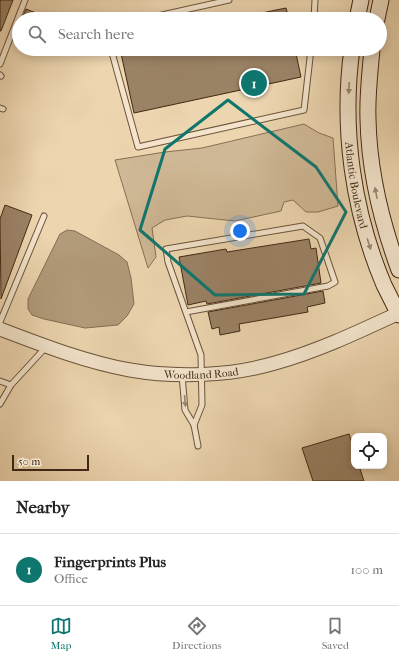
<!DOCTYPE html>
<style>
:root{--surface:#fff;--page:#f2f2f2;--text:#222;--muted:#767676;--line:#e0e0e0;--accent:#0f766e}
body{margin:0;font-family:"IM FELL French Canon",serif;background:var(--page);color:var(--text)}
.controls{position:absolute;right:12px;bottom:12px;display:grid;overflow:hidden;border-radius:8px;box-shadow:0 2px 10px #0003}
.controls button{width:36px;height:36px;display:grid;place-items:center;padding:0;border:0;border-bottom:1px solid var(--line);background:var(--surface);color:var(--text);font:20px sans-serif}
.scale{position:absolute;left:12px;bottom:10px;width:77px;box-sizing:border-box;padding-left:4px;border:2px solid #412915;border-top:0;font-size:11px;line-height:14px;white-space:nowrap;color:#412915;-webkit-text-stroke:3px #f3e4cb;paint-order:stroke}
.you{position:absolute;left:240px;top:231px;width:14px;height:14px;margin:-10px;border:3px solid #fff;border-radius:50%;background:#1a73e8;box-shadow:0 0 0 6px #1a73e833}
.badge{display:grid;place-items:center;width:26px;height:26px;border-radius:50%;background:var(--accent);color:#fff;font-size:13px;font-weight:700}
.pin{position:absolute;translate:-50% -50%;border:2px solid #fff;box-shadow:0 1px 4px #0006}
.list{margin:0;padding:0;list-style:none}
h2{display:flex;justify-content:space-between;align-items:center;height:52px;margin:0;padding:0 16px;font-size:17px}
h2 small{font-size:13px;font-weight:400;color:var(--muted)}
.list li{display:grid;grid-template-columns:26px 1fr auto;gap:12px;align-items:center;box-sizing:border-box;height:72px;padding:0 16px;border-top:1px solid var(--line)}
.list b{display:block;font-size:15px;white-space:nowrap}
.list p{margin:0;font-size:13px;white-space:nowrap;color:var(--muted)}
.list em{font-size:13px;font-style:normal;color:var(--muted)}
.icon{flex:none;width:22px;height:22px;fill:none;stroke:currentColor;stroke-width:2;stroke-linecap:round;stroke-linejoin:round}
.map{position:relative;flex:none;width:399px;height:481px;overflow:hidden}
.search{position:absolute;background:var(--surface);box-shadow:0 2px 10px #0003;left:12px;right:12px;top:12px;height:44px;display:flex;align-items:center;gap:10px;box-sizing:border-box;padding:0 14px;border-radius:22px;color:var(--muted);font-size:15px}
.sheet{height:124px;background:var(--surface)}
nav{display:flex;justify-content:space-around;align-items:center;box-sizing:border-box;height:56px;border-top:1px solid var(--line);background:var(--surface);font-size:11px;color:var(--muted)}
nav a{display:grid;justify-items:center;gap:2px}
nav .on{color:var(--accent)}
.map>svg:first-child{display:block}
.green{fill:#cfb895;stroke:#887055}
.water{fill:#b29b7b;stroke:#856d52}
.building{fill:#9a8265;stroke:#412915}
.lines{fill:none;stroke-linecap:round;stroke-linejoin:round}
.service-casing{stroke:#6c543c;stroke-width:7}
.tertiary-casing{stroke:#6c543c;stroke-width:15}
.secondary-casing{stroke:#412915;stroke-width:17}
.service{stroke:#f3e4cb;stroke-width:5}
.tertiary{stroke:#f3e4cb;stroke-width:13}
.secondary{stroke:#f3e4cb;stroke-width:15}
.oneway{fill:#9a8670}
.marked{fill:none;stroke:#0f766e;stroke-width:3;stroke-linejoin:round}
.labels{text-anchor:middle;stroke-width:3;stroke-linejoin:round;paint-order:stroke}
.street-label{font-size:11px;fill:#412915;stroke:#f3e4cb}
</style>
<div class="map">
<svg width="399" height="481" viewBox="0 0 399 481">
<rect width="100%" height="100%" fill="#ecd5af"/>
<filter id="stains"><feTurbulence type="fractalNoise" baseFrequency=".005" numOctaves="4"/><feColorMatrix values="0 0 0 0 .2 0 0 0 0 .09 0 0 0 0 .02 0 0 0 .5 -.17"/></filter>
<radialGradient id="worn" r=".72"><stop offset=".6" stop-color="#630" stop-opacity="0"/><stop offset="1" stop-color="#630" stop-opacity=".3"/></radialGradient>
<polygon class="green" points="304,124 319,133 333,138 338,206 318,212 306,212 293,200 284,202 281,211 235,221 187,216 165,220 152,228 156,257 148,268 115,160 165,152 202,148"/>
<polygon class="water" points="67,230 75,231 119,255 127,262 131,278 134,304 127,316 118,325 85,328 44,319 32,315 28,309 28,299 60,234"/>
<g class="building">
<polygon points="0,0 13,0 1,31 0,31"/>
<polygon points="286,8 289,19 253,19 252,15"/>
<polygon points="26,9 49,18 49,19 22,19"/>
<polygon points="120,49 295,49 301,77 134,113"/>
<polygon points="5,205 32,215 1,299 0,219"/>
<polygon points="309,239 311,249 316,248 321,283 207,304 206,301 188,305 179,257 226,249 227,252"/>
<polygon points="323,291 325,303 307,307 308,312 239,324 240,331 220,335 219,327 212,329 208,312"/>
<polygon points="349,434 354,449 354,466 359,466 364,481 313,481 302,448"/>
</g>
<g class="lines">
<defs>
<g id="service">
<polyline points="144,19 229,0"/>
<polyline points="314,19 315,0"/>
<polyline points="111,49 138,147 304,110 311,49"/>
<polyline points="0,64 25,0"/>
<polyline points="0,75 1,76"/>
<polyline points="0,108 3,109"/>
<polyline points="186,312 328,286 335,282 320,238 303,226 166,249 168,262 201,355 202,405 194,425"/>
<polyline points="0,322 44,216"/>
<polyline points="182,375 185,410 194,425 198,446"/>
<polyline points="0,381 11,385"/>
<polyline points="0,404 11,385 46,347"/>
</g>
<g id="tertiary">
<path id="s1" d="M0,329C42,345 86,362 130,370C176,378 231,376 275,363C318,351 358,332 399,313"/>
</g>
<g id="secondary">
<polyline points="357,19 361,0"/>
<polyline points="377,19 381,0"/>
<path id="s2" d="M352,49C341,128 353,212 384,285C389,295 394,305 399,315"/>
<path d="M372,49C370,72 367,96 368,119C369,171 381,221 399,270"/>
</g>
</defs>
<use href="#service" class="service-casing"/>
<use href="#tertiary" class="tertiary-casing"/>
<use href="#secondary" class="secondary-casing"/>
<use href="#service" class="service"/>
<use href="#tertiary" class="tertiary"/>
<use href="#secondary" class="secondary"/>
</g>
<defs><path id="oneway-solid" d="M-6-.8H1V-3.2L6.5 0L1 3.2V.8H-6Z"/></defs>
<g class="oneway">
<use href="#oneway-solid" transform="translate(349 88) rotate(93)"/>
<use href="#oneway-solid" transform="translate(376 193) rotate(-101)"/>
<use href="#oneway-solid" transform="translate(369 244) rotate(72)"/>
<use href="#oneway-solid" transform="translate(185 401) rotate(85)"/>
</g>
<path class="marked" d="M228,100L316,167L346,212L304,294L215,295L140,230L165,149Z"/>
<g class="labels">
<g class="street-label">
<text dy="4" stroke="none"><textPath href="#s2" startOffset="137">Atlantic Boulevard</textPath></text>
<text dy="4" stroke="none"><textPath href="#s1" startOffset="208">Woodland Road</textPath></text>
</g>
</g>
<rect width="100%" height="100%" filter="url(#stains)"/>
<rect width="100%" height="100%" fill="url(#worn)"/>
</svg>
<div class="controls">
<button><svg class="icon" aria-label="locate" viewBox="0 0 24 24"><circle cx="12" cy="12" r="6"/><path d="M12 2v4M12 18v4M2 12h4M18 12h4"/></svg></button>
</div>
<div class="scale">50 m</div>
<div class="you"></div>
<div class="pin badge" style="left:254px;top:83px">1</div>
<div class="search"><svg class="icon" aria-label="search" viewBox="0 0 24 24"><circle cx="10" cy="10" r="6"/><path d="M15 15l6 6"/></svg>Search here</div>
</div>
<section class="sheet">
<h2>Nearby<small></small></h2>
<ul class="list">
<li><span class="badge">1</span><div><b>Fingerprints Plus</b><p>Office</p></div><em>100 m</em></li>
</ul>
</section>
<nav>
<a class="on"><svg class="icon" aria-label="map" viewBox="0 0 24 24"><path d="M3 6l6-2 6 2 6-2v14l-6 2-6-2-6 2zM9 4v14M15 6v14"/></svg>Map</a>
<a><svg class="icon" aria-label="directions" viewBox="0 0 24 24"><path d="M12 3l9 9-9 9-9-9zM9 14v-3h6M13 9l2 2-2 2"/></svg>Directions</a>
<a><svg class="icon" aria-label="saved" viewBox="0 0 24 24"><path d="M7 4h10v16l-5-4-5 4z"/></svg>Saved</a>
</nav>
